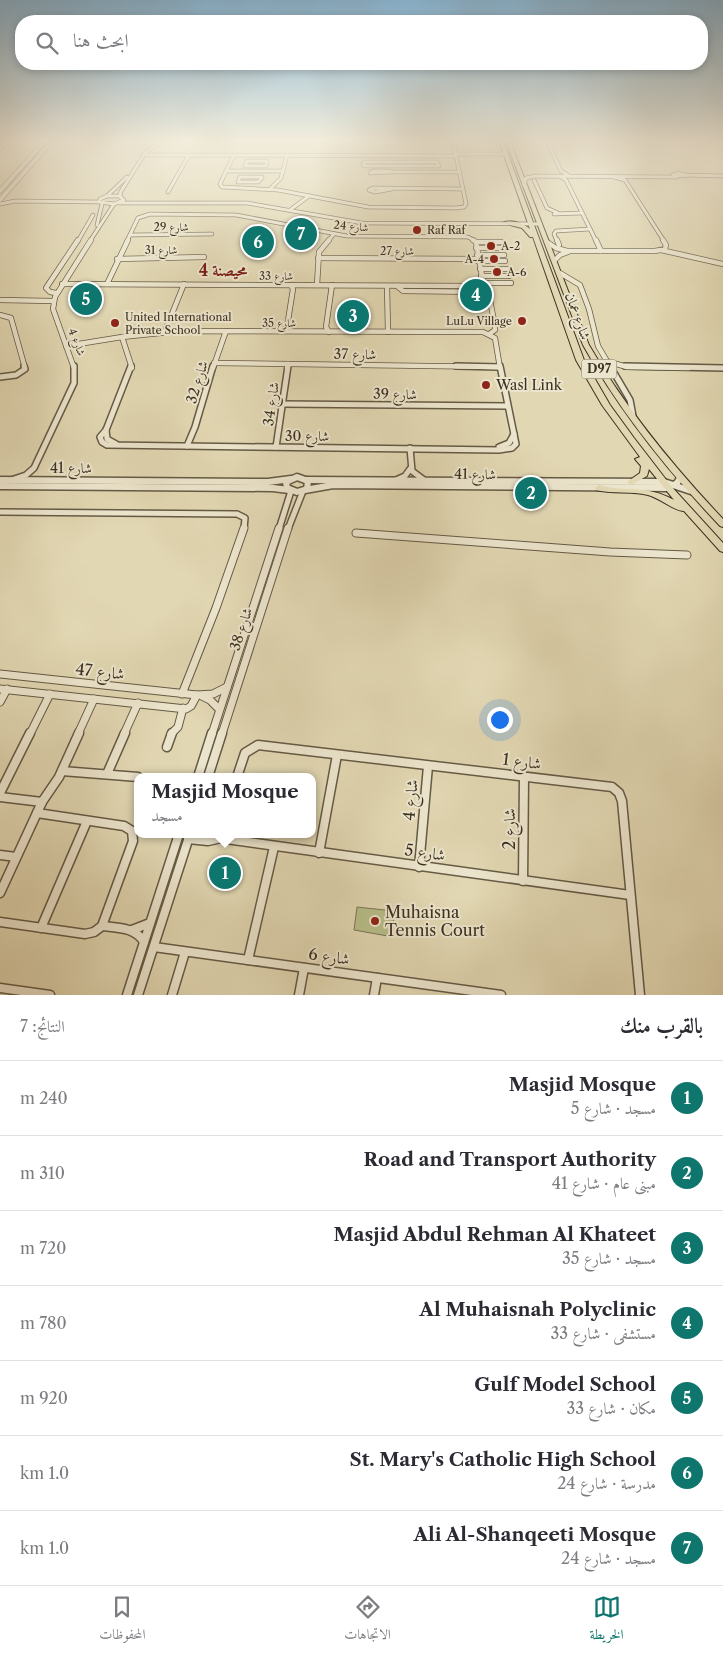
<!DOCTYPE html>
<html lang="ar">
<meta charset="utf-8">
<style>
:root{--surface:#fff;--page:#f7f7f7;--text:#2b2b33;--muted:#7c7c81;--line:#e1e1e2;--accent:#0f766e}
body{margin:0;font-family:"Libre Caslon Text",Amiri,serif;background:var(--page);color:var(--text);direction:rtl}
.you{position:absolute;left:499px;top:719px;width:18px;height:18px;margin:-12px;border:4px solid #fff;border-radius:50%;background:#1a73e8;box-shadow:0 0 0 8px #1a73e833}
.badge{display:grid;place-items:center;width:32px;height:32px;border-radius:50%;background:var(--accent);color:#fff;font-size:16px;font-weight:700}
.pin{position:absolute;translate:-50% -50%;border:2px solid #fff;box-shadow:0 1px 5px #0006}
.popup{position:absolute;left:134px;top:773px;width:182px;height:65px;box-sizing:border-box;display:grid;place-content:center;border-radius:10px;background:var(--surface);filter:drop-shadow(0 1px 4px #0005);font-size:16px;white-space:nowrap;color:var(--muted)}
.popup b{font-size:19px;color:var(--text)}
.popup::after{content:'';position:absolute;left:50%;top:100%;margin-left:-10px;border:10px solid transparent;border-top-color:var(--surface)}
.list{margin:0;padding:0;list-style:none}
h2{display:flex;justify-content:space-between;align-items:center;height:65px;margin:0;padding:0 20px;font-size:21px}
h2 small{font-size:16px;font-weight:400;color:var(--muted)}
.list li{display:grid;grid-template-columns:32px 1fr auto;gap:15px;align-items:center;box-sizing:border-box;height:75px;padding:0 20px;border-top:1px solid var(--line)}
.list b{display:block;font-size:19px;white-space:nowrap}
.list p{margin:0;font-size:16px;white-space:nowrap;color:var(--muted)}
.list em{font-size:16px;font-style:normal;color:var(--muted)}
.icon{flex:none;width:28px;height:28px;fill:none;stroke:currentColor;stroke-width:2;stroke-linecap:round;stroke-linejoin:round}
.map{position:relative;flex:none;width:723px;height:995px;overflow:hidden;direction:ltr}
.search{position:absolute;background:var(--surface);box-shadow:0 2px 8px #0003;left:15px;right:15px;top:15px;height:55px;display:flex;align-items:center;gap:12px;box-sizing:border-box;padding:0 18px;border-radius:20px;color:var(--muted);font-size:19px}
.sheet{height:590px;background:var(--surface)}
nav{display:flex;justify-content:space-around;align-items:center;box-sizing:border-box;height:70px;border-top:1px solid var(--line);background:var(--surface);font-size:14px;color:var(--muted)}
nav a{display:grid;justify-items:center;gap:2px}
nav .on{color:var(--accent)}
.map>svg:first-child{display:block}
.green{fill:#b7bd89;stroke:#7a7655}
.lines{fill:none;stroke-linecap:round;stroke-linejoin:round}
.minor-far4-casing{stroke:#655a45;stroke-width:4.5}
.minor-far3-casing{stroke:#655a45;stroke-width:6}
.minor-far2-casing{stroke:#655a45;stroke-width:8}
.minor-far1-casing{stroke:#655a45;stroke-width:9}
.minor-casing{stroke:#655a45;stroke-width:11}
.tertiary-far1-casing{stroke:#655a45;stroke-width:5}
.tertiary-casing{stroke:#655a45;stroke-width:9}
.primary-casing{stroke:#3c3021;stroke-width:2}
.minor-far4{stroke:#ece5cd;stroke-width:3}
.minor-far3{stroke:#ece5cd;stroke-width:4.5}
.minor-far2{stroke:#ece5cd;stroke-width:5}
.minor-far1{stroke:#ece5cd;stroke-width:7}
.minor{stroke:#ece5cd;stroke-width:8}
.tertiary-far1{stroke:#ece5cd;stroke-width:4}
.tertiary{stroke:#ece5cd;stroke-width:6}
.primary{fill:#e1d7b2;fill-rule:evenodd}
.poi-dot{fill:#8f2418;stroke:#ece5cd;stroke-width:2}
.labels{text-anchor:middle;stroke-width:4;stroke-linejoin:round;paint-order:stroke}
.far-street-label{font-size:11px;fill:#3c3021;stroke:#ece5cd}
.far-poi-label{font-size:11px;fill:#3c3021;stroke:#ece5cd;text-anchor:start}
.shield{fill:#ece5cd;stroke:#716655;stroke-width:1}
.shield-label{font-size:12px;font-weight:bold;fill:#3c3021}
.street-label{font-size:14px;fill:#3c3021;stroke:#ece5cd}
.poi-label{font-size:14px;fill:#3c3021;stroke:#ece5cd;text-anchor:start}
.far-district-label{font-size:16px;font-weight:bold;fill:#7a1f14;stroke:#ece5cd}
.near-street-label{font-size:16px;fill:#3c3021;stroke:#ece5cd}
.near-poi-label{font-size:16px;fill:#3c3021;stroke:#ece5cd;text-anchor:start}
</style>
<div class="map">
<svg width="723" height="995" viewBox="0 0 723 995">
<rect width="100%" height="100%" fill="#e1d7b2"/>
<filter id="stains"><feTurbulence type="fractalNoise" baseFrequency=".004" numOctaves="4"/><feColorMatrix values="0 0 0 0 .2 0 0 0 0 .09 0 0 0 0 .02 0 0 0 .5 -.17"/></filter>
<radialGradient id="worn" r=".72"><stop offset=".6" stop-color="#630" stop-opacity="0"/><stop offset="1" stop-color="#630" stop-opacity=".3"/></radialGradient>
<polygon class="green" points="357,907 394,911 393,937 354,930"/>
<g class="lines">
<defs>
<g id="minor-far4">
<polyline points="547,141 561,171 568,175"/>
<polyline points="0,149 8,141"/>
<polyline points="456,154 506,154"/>
<polyline points="144,155 456,156"/>
<polyline points="234,155 220,184 222,187 278,190 368,207 456,208 464,207 466,204 453,141"/>
<polygon points="247,161 267,161 266,166 245,166"/>
<polygon points="364,162 437,162 439,166 366,166 363,165"/>
<polyline points="226,171 283,171"/>
<polygon points="373,171 389,171 391,172 370,173"/>
<polyline points="391,172 459,172"/>
<polygon points="679,173 686,176 673,175"/>
<polyline points="685,175 723,176"/>
<polygon points="240,177 262,177 262,178 258,182 238,182"/>
<polyline points="561,177 566,180 596,241"/>
<polyline points="614,177 625,180 664,241"/>
<polyline points="534,180 547,208 558,213"/>
<polyline points="524,185 526,178 536,176 677,177"/>
<polyline points="270,189 281,178 287,155"/>
<polyline points="392,189 375,192 369,190 373,188 463,189"/>
<polyline points="168,192 189,155"/>
<polygon points="107,196 119,196 124,200 114,204 99,202 100,199"/>
<polyline points="107,196 127,177"/>
<polyline points="121,197 120,193 145,153 162,141"/>
<polyline points="119,203 247,203 362,223 540,224"/>
<polyline points="0,204 15,201 99,202"/>
<polyline points="290,210 309,196"/>
<polyline points="554,214 582,213"/>
<polyline points="429,223 430,237"/>
<polyline points="97,225 102,204"/>
<polyline points="130,235 212,234"/>
<polyline points="78,241 93,215"/>
<polyline points="90,241 114,204"/>
<polyline points="127,241 138,218 150,214 236,215 347,236 468,237 475,241"/>
<polyline points="328,241 334,234"/>
<polyline points="557,241 554,234 556,231 590,229"/>
</g>
<g id="minor-far3">
<polyline points="557,240 559,245"/>
<polyline points="596,240 601,251"/>
<polyline points="476,242 501,242"/>
<polyline points="547,242 556,248 567,251 655,251 665,249 666,245 663,240"/>
<polyline points="476,248 502,248"/>
<polyline points="661,250 723,264"/>
<polyline points="477,255 504,255"/>
<polyline points="318,258 478,259"/>
<polyline points="117,259 204,257"/>
<polyline points="555,260 560,255 568,252"/>
<polyline points="478,261 505,261"/>
<polyline points="480,269 507,269"/>
<polyline points="560,273 580,285 589,309 598,346 611,368"/>
<polyline points="481,276 509,276"/>
<polyline points="482,283 511,283"/>
<polyline points="62,284 478,286 483,282 476,242 473,240"/>
<polyline points="107,284 128,240"/>
<polyline points="317,285 319,252 329,240"/>
<polyline points="387,286 388,332"/>
<polyline points="397,286 403,291 486,292 489,295 495,326 495,330 489,334"/>
<polyline points="56,293 50,292 46,288 78,240"/>
<polyline points="0,300 53,301"/>
<polyline points="0,315 11,318 25,368"/>
<polyline points="165,331 184,284"/>
<polyline points="282,331 287,327 293,289 291,285"/>
<polyline points="329,332 326,327 332,285"/>
<polyline points="122,337 132,368"/>
<polyline points="122,337 180,331 483,332 495,338 500,368"/>
<polyline points="66,346 122,337"/>
<polyline points="606,361 627,367 689,368"/>
<polyline points="214,363 499,367"/>
<polyline points="74,368 53,309 55,297 91,240"/>
<polyline points="213,368 226,331"/>
<polyline points="287,368 288,364"/>
</g>
<g id="minor-far2">
<polyline points="131,366 106,430 100,437 102,442 107,445 499,450 512,448 516,444 500,366"/>
<polyline points="456,366 499,367"/>
<polyline points="610,366 630,400 633,416"/>
<polyline points="625,366 723,368"/>
<polyline points="0,377 16,375 25,369 24,366"/>
<polyline points="282,404 507,406"/>
<polyline points="106,430 107,439 116,444"/>
<polyline points="187,446 195,427 213,366"/>
<polyline points="276,447 288,366"/>
<polyline points="499,447 509,443 514,434"/>
<polyline points="410,448 412,471 424,480"/>
<polyline points="14,479 26,475 34,468 74,383 74,366"/>
<polyline points="396,480 405,476 410,469"/>
<polyline points="0,512 237,514 245,518 244,529"/>
<polyline points="279,529 291,491"/>
<polyline points="288,529 303,491"/>
</g>
<g id="minor-far1">
<polyline points="356,533 610,552 687,555"/>
<polyline points="0,674 197,695 213,694 227,687"/>
<polyline points="0,689 186,709 191,706 197,695"/>
<polyline points="182,694 216,608 244,528"/>
<polyline points="202,696 210,700 219,709"/>
<polyline points="0,702 7,689"/>
<polyline points="30,734 50,694"/>
<polyline points="78,734 94,699"/>
<polyline points="124,734 138,703"/>
<polyline points="171,734 178,727 183,708"/>
<polyline points="212,734 279,528"/>
<polyline points="222,734 288,528"/>
</g>
<g id="minor">
<polyline points="167,747 172,733"/>
<polyline points="62,771 138,777"/>
<polyline points="107,774 125,733"/>
<polyline points="198,777 212,733"/>
<polyline points="208,777 222,733"/>
<polyline points="237,777 245,753 258,745 612,787 619,793 622,801 640,995"/>
<polyline points="0,793 30,733"/>
<polyline points="0,797 42,802"/>
<polyline points="190,834 630,895"/>
<polyline points="188,839 208,841 217,839"/>
<polyline points="319,853 337,755"/>
<polyline points="0,855 16,857"/>
<polyline points="419,867 428,766"/>
<polyline points="523,881 524,777"/>
<polyline points="0,893 42,802 59,777 79,733"/>
<polyline points="0,922 85,934 94,932 102,926 133,841 132,831 124,826 37,813"/>
<path d="M102,926C118,928 135,927 144,942"/>
<polyline points="41,928 87,821"/>
<polyline points="132,930 150,923"/>
<polyline points="154,947 501,995"/>
<polyline points="248,960 274,847"/>
<polyline points="0,988 50,995"/>
<polyline points="127,995 179,834"/>
<polyline points="138,995 190,834"/>
<polyline points="172,995 185,952"/>
<polyline points="299,995 304,968"/>
<polyline points="374,995 377,978"/>
</g>
<g id="tertiary-far1">
<polyline points="0,191 45,141"/>
<polyline points="0,200 52,141"/>
</g>
<g id="tertiary">
<polygon points="297,477 308,481 307,489 297,492 287,488 286,482"/>
<polyline points="0,480 268,482 291,479"/>
<polyline points="306,480 664,482 691,491"/>
<polyline points="0,486 273,488 289,490"/>
<polyline points="305,490 333,485 668,488 677,483 680,478"/>
</g>
<g id="primary">
<path d="M499,141H503L584,360L610,405L634,438L671,486L723,543V552L720,551L684,511C674,511 660,498 648,495C631,491 613,494 596,490L595,488L599,485C627,493 645,484 674,500L649,469L647,476L631,485L627,482L640,473L641,466L635,459L640,457L602,405L576,360L533,237H530L522,228L502,223C511,219 523,223 530,229Z"/>
<path d="M506,141H510L589,345C626,409 672,465 723,519V527L720,526C667,470 620,412 583,345Z"/>
</g>
</defs>
<use href="#minor-far4" class="minor-far4-casing"/>
<use href="#minor-far3" class="minor-far3-casing"/>
<use href="#minor-far2" class="minor-far2-casing"/>
<use href="#minor-far1" class="minor-far1-casing"/>
<use href="#minor" class="minor-casing"/>
<use href="#tertiary-far1" class="tertiary-far1-casing"/>
<use href="#tertiary" class="tertiary-casing"/>
<use href="#primary" class="primary-casing"/>
<use href="#minor-far4" class="minor-far4"/>
<use href="#minor-far3" class="minor-far3"/>
<use href="#minor-far2" class="minor-far2"/>
<use href="#minor-far1" class="minor-far1"/>
<use href="#minor" class="minor"/>
<use href="#tertiary-far1" class="tertiary-far1"/>
<use href="#tertiary" class="tertiary"/>
<use href="#primary" class="primary"/>
</g>
<linearGradient id="sky" x2="0" y2="1"><stop stop-color="#87b5d4"/><stop offset="0.5" stop-color="#f2eddc"/><stop offset="1" stop-color="#f2eddc" stop-opacity="0"/></linearGradient>
<rect width="723" height="281" fill="url(#sky)"/>
<g class="poi-dot">
<circle cx="417" cy="230" r="5"/>
<circle cx="491" cy="246" r="5"/>
<circle cx="494" cy="259" r="5"/>
<circle cx="497" cy="272" r="5"/>
<circle cx="522" cy="321" r="5"/>
<circle cx="115" cy="323" r="5"/>
<circle cx="486" cy="385" r="5"/>
<circle cx="375" cy="921" r="5"/>
</g>
<g class="labels">
<g class="far-street-label">
<text transform="translate(351 226) rotate(5)" y="4">شارع 24</text>
<text x="171" y="231">شارع 29</text>
<text x="161" y="254">شارع 31</text>
<text x="397" y="255">شارع 27</text>
<text x="276" y="280">شارع 33</text>
<text x="279" y="327">شارع 35</text>
<text transform="translate(77 342) rotate(68)" y="4">شارع 4</text>
</g>
<g class="far-poi-label">
<text x="427" y="234">Raf Raf</text>
<text x="501" y="250">A-2</text>
<text x="484" y="263" text-anchor="end">A-4</text>
<text x="507" y="276">A-6</text>
<text x="125" y="321">United International<tspan x="125" dy="13">Private School</tspan></text>
<text x="512" y="325" text-anchor="end">LuLu Village</text>
</g>
<rect class="shield" x="581.5" y="359.5" width="35" height="19" rx="4"/>
<g class="shield-label">
<text x="599" y="373">D97</text>
</g>
<g class="street-label">
<text transform="translate(578 316) rotate(70)" y="5">شارع عمان</text>
<text transform="translate(355 354) rotate(1)" y="5">شارع 37</text>
<text transform="translate(197 382) rotate(-73)" y="5">شارع 32</text>
<text transform="translate(395 394) rotate(1)" y="5">شارع 39</text>
<text transform="translate(271 404) rotate(-82)" y="5">شارع 34</text>
<text x="307" y="441">شارع 30</text>
<text x="71" y="473">شارع 41</text>
<text transform="translate(475 474) rotate(1)" y="5">شارع 41</text>
<text transform="translate(241 629) rotate(-72)" y="5">شارع 38</text>
</g>
<g class="poi-label">
<text x="496" y="390">Wasl Link</text>
</g>
<g class="far-district-label">
<text x="223" y="276">محيصنة 4</text>
</g>
<g class="near-street-label">
<text transform="translate(100 671) rotate(6)" y="6">شارع 47</text>
<text transform="translate(522 761) rotate(7)" y="6">شارع 1</text>
<text transform="translate(410 800) rotate(-85)" y="6">شارع 4</text>
<text transform="translate(509 829) rotate(-90)" y="6">شارع 2</text>
<text transform="translate(425 852) rotate(8)" y="6">شارع 5</text>
<text transform="translate(329 956) rotate(8)" y="6">شارع 6</text>
</g>
<g class="near-poi-label">
<text x="385" y="918">Muhaisna<tspan x="385" dy="18">Tennis Court</tspan></text>
</g>
</g>
<rect width="100%" height="100%" filter="url(#stains)"/>
<rect width="100%" height="100%" fill="url(#worn)"/>
</svg>
<div class="you"></div>
<div class="pin badge" style="left:225px;top:873px">1</div>
<div class="popup"><b>Masjid Mosque</b>مسجد</div>
<div class="pin badge" style="left:531px;top:493px">2</div>
<div class="pin badge" style="left:353px;top:316px">3</div>
<div class="pin badge" style="left:476px;top:295px">4</div>
<div class="pin badge" style="left:86px;top:299px">5</div>
<div class="pin badge" style="left:258px;top:242px">6</div>
<div class="pin badge" style="left:301px;top:234px">7</div>
<div class="search"><svg class="icon" aria-label="search" viewBox="0 0 24 24"><circle cx="10" cy="10" r="6"/><path d="M15 15l6 6"/></svg>ابحث هنا</div>
</div>
<section class="sheet">
<h2>بالقرب منك<small>النتائج: 7</small></h2>
<ul class="list">
<li><span class="badge">1</span><div><b>Masjid Mosque</b><p>مسجد · شارع 5</p></div><em>240 m</em></li>
<li><span class="badge">2</span><div><b>Road and Transport Authority</b><p>مبنى عام · شارع 41</p></div><em>310 m</em></li>
<li><span class="badge">3</span><div><b>Masjid Abdul Rehman Al Khateet</b><p>مسجد · شارع 35</p></div><em>720 m</em></li>
<li><span class="badge">4</span><div><b>Al Muhaisnah Polyclinic</b><p>مستشفى · شارع 33</p></div><em>780 m</em></li>
<li><span class="badge">5</span><div><b>Gulf Model School</b><p>مكان · شارع 33</p></div><em>920 m</em></li>
<li><span class="badge">6</span><div><b>St. Mary's Catholic High School</b><p>مدرسة · شارع 24</p></div><em>1.0 km</em></li>
<li><span class="badge">7</span><div><b>Ali Al-Shanqeeti Mosque</b><p>مسجد · شارع 24</p></div><em>1.0 km</em></li>
</ul>
</section>
<nav>
<a class="on"><svg class="icon" aria-label="map" viewBox="0 0 24 24"><path d="M3 6l6-2 6 2 6-2v14l-6 2-6-2-6 2zM9 4v14M15 6v14"/></svg>الخريطة</a>
<a><svg class="icon" aria-label="directions" viewBox="0 0 24 24"><path d="M12 3l9 9-9 9-9-9zM9 14v-3h6M13 9l2 2-2 2"/></svg>الاتجاهات</a>
<a><svg class="icon" aria-label="saved" viewBox="0 0 24 24"><path d="M7 4h10v16l-5-4-5 4z"/></svg>المحفوظات</a>
</nav>
